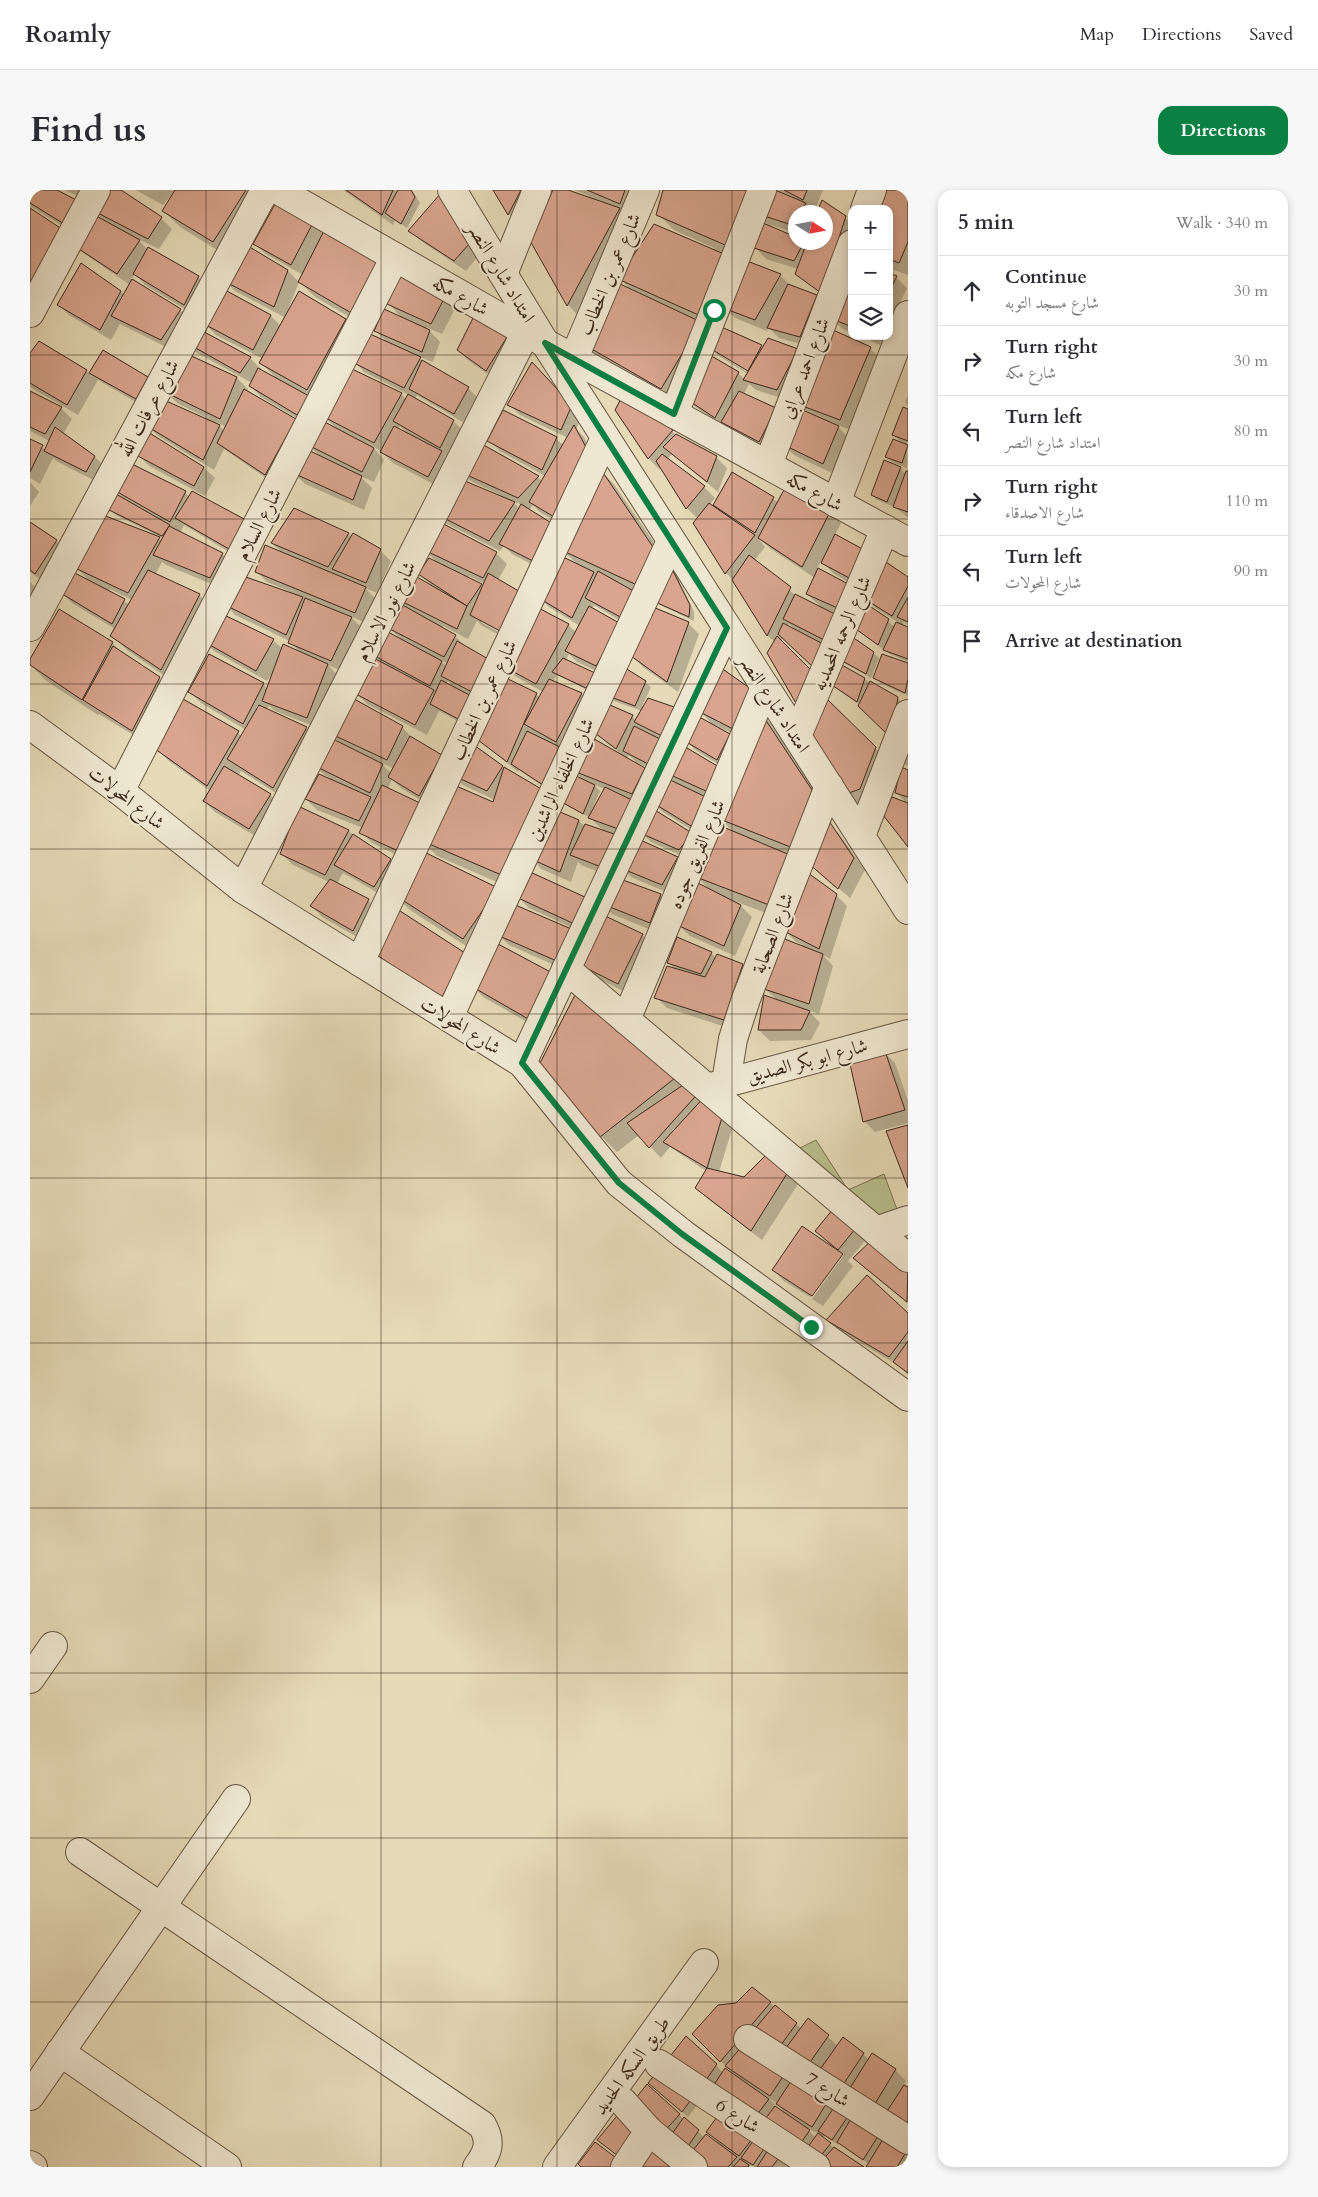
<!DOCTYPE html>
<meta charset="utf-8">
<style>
:root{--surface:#fff;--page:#f7f7f7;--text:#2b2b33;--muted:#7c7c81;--line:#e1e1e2;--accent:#0b8043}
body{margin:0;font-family:Cardo,Amiri,serif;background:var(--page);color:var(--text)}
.controls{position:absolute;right:15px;top:15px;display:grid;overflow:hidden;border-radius:10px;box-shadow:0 2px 8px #0003}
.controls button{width:45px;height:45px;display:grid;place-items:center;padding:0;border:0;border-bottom:1px solid var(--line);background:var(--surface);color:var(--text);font:25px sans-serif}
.compass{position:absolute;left:758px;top:15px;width:45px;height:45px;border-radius:50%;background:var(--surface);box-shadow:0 2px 8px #0003;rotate:101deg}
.stop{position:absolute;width:15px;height:15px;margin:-11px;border:4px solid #0b8043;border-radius:50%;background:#fff}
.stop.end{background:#0b8043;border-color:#fff;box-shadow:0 1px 5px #0008}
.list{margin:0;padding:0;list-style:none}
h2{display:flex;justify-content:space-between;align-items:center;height:65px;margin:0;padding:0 20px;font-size:21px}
h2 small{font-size:16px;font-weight:400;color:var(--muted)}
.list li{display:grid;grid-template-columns:32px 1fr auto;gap:15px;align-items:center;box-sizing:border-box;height:70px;padding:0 20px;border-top:1px solid var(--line)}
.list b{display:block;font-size:19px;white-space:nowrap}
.list p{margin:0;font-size:16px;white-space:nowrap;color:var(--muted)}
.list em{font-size:16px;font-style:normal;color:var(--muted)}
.icon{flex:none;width:28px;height:28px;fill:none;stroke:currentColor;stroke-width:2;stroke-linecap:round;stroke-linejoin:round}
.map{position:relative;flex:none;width:878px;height:1977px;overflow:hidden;border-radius:15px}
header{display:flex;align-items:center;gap:30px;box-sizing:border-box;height:70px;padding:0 25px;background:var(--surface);border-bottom:1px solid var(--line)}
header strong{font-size:24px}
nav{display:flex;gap:28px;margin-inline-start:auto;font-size:18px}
.intro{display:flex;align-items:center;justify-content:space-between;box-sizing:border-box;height:120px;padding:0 30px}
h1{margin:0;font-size:35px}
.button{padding:12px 22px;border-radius:15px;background:var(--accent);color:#fff;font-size:18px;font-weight:700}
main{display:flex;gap:30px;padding:0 30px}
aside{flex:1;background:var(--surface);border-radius:15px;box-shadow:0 2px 8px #0003}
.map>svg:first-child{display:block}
.green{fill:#b9be8c;stroke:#7a7354}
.shadow{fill:#0003;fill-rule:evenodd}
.building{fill:#d9a590;stroke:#3b281b}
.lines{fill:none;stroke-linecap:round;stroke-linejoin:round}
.minor-casing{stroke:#665442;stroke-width:30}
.minor{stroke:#efe7d1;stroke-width:28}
.route{stroke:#0b8043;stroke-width:6}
.grid{fill:none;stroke:#3b281b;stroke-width:1;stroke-opacity:0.55}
.labels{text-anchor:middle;stroke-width:4;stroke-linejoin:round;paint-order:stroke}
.street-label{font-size:19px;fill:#3b281b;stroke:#efe7d1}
</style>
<header>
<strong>Roamly</strong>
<nav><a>Map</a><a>Directions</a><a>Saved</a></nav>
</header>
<div class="intro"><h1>Find us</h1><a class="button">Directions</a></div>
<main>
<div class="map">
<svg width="878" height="1977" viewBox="0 0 878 1977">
<rect width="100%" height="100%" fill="#e6dab8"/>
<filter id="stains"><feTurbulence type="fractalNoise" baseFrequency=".004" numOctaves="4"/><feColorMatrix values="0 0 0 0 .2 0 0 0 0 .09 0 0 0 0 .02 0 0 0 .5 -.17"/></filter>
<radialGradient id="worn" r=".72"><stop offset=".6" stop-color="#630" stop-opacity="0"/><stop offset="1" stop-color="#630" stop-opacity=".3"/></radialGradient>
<polygon class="green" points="786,950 818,1000 854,984 868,1022 837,1040 758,964"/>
<g class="shadow">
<polygon points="0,0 25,0 75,32 63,20 88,0 131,28 142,39 129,59 106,48 118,60 168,87 179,98 165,125 115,95 105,84 101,89 150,120 161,131 142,160 90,134 81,150 39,125 28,114 91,102 94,105 100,95 49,60 6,138 0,134 0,19 34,42 49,46 0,16"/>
<polygon points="35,0 70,0 64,14"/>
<polygon points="106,0 230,0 200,68 150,37 134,21 144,4 143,3 133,15"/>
<polygon points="313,0 382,0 390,13 377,38 365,30 363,35"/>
<polygon points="464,0 508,0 489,35 479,24"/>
<polygon points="524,0 534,0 558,8 559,6 544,0 610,0 601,24 589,19 605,35 553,131 538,115 500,49"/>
<path d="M635,0L751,4L748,0H793L784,22H766V43L737,34L732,29L727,46L774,52L777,56L796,52V22H789L792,12L822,33V52L802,113L767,83L768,79L736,69L724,56L718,73L750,85L762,97L786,106L797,117L781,157L749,148L738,137L737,141L705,128L699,122L691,138L734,159L767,160L758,210L726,200L719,194L714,204L745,219L740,262L703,243L697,237L696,238L664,216L653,205L647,214L570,170L554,154L603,102L590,89L683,60L684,58L644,40L628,24ZM681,158L689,166L718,184L715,189L708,183L677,165ZM688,162L724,183L722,185L688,164Z"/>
<polygon points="849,0 878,0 878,85 859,78 859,19"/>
<polygon points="411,5 449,65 436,81 391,51 380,41"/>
<polygon points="250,8 296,40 340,139 285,107 269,91 273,85 236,64 225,54"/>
<polygon points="213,55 258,81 269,92 257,122 258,123 269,103 316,130 332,146 278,235 231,207 221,196 222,193 167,163 156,152 164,138 220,168 231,179 230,181 248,190 231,173 233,169 186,145 175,134 196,102 241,126 251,136 256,128 205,101 194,90"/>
<path d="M375,77L428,113L412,144L396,137L410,152L403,172L387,166L395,173L438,198L449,209L436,234L387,205L385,209L423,231L434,241L421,268L414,265L422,273L409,297L363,273L352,262L342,256L354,270L344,292L330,286L342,298L334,320L275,294L264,283L290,266L277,254L307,239L294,226L371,204L376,209L379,205L334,182L324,171L358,153L345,140L373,129L358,113ZM370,236L377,243L368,239Z"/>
<polygon points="822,82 822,143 812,139 801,128"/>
<polygon points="859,84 866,87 877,98 859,136"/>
<polygon points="830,146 854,146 850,155"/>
<polygon points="476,148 487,159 468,191 439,171 428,160"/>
<polygon points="840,158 851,169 821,240 805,234 819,248 804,284 764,265 753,254 780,225 769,213"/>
<polygon points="73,161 118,188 129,199 118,219 68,190 48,225 0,197 0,166 56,181 60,184"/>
<path d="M156,165L207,188L218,199L216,202L264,229L277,241L246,295L194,259L184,280L128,246L117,235L176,230L177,228L147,213L136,202ZM186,232L196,237L194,241Z"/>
<path d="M502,174L552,227L546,239L554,247L567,271L521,325L530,334L511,323L503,315L500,319L494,316L518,383L482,364L474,356L470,361L417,334L406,323L467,306L468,304L441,291L430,280L508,287L512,291L515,286L470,261L459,250L526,248L533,255L538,248L490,225L479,214ZM481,310L492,315L490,319Z"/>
<polygon points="0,203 31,218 42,229 33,244 65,267 76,278 67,292 26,271 23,268 10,294 0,288 0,251 16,260 20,251 0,241"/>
<polygon points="878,205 878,216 875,212"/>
<polygon points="873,219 878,221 877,278 862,272 857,267 874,255 864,245"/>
<path d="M586,220L642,241L648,247L686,267L697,278L688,302L642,264L637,270L674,297L685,308L679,315L683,317L703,284L743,308L748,313L800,323L811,333L805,345L853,372L878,389V436L874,432L872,436L878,438V472L860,464L825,439L822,430L791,417L777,404L785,388L741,359L727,347L735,357L724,371L769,408L808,427L799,461L753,447L751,452H745L738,446L704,391L696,383L664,333L668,329L657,318L631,277L629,279L619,269ZM791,371L804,384L837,402L823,398L787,379ZM835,408L845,418L868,432L865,437L832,412ZM759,434L767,441L758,437Z"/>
<polygon points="108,265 174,278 185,288 175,306 119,276"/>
<polygon points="855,272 871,279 876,284 878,283 878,328 863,315 862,316 847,310 842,304"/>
<path d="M100,274L155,302L211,369L154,335L150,343L192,364L203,374L191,398L136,375L132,372L125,385L169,405L185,421L243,450L253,459L270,463L260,451L205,425L195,414L259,403V401L237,392L226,381L253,364L242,353L318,344L322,347L350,360L361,371L347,403L335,398L346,409L336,433L320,426L332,438L312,481L298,475L308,486L288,538L245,521L239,516L236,520L276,538L287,549L254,608L211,581L208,586L240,605L251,616L230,649L185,622L174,611L180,601L139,571L123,555L153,510L212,546L216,540L171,513L160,502L233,494L238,499L244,481L237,491L184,461L171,448L148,495L98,461L82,445L85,439L42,413L31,402L59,391L47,378L127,346L132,351L134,349L86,325L80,319L95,310L85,300ZM80,399L102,410L100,415L79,401Z"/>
<path d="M568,278L583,293L646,384L664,422V431L630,415L624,410L594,433L564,415L562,419L590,435L577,486L547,472L539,464L536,470L564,484L561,502L527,485L523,492L552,504L562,515L527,606L489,580L488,582L449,549L506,504L510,508L513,502L483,485L473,475L483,452L452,436L447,431L438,449L413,436L412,438L425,446L436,457L459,471L435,535L409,521L397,545L337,514L326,503L351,472L343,464L372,450L359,438L375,417L365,406L401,395L389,384L407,372L392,358L466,363L477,374L468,390L503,416L538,435L546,442L550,436L519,417L508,406L547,374L531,359ZM439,386L455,394L454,397L438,388ZM452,431L478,444L477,446L452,433ZM411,470L418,474L417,477L411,471ZM418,491L426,499L416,495Z"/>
<polygon points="0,292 9,302 0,316"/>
<polygon points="0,333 26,351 37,362 17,394 0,382"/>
<polygon points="0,392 11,403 0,426"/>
<polygon points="658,433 669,444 648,502 613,477 602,466"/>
<polygon points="82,453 93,464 129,488 140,499 113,551 69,524 68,525 15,490 0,474 0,472"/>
<polygon points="843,463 849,468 841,488 814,473 808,467"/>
<polygon points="853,466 878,475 878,506 850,493 845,488"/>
<polygon points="804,472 867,508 878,519 830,515 803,496"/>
<path d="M592,477L621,497L612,516L614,517L618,510L652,521L663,531L665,526L700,545L711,556L698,580L665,560L656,550L653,557L688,578L699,589L689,612L673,605L688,619L672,646L633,622L622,611L635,587L606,572L599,565L597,569L614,579L625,590L613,614L599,608L614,623L602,651L587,644L601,659L606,650L647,668L658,679L643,705L601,687L590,677L584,688L630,705L641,716L631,744L582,724L571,713L583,687L553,676L548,672L541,692L511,679L505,672L500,684L556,709L568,720L563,739L572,726L612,745L623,756L599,804L557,783L546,772L540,782L479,755L468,745L479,724L478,723L450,765L380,720L364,704L388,661L467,699L483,716L546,742L556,753L560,746L499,718L488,707L490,702L407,666L389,648L379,671L342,653L331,642L333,638L287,620L276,609L289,585L299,590L300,588L293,584L282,573L295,547L312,555L300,543L318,507L372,537L383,549L411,566L422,577L400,616L371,598L362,589L358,599L390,614L402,626L417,594L463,614L465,610L433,595L422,584L437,552L475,580L512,601L528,617L526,622L549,631L555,637V635L575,642L559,627L537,616L532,611L545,586L553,590L543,580L559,548L590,565L591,564L563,540L574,514L602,526L607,531L612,521L584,511L579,506ZM637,553L646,557L644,560ZM350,572L364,579L362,584ZM640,587L647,595L638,591ZM563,594L575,599L564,620H562L570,601Z"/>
<polygon points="687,477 714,549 682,534 670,521"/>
<polygon points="798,511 856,569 841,610 828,614 817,603"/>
<polygon points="729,522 745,537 803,626 799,633 809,644 835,680 820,708 780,673 775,682 806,705 817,716 800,769 793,765 803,776 789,824 778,820 790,833 781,850 740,851 729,840 747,810 735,799 773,755 766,752 755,741 755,730 704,711 703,712 711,716 722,727 705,766 660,746 649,735 680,700 667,687 704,643 689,627"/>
<polygon points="878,554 878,577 872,571"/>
<polygon points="872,579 878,581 878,655 855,624 878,614 866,602"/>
<polygon points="318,641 360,670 371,680 355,707 313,683 307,694 338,710 349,721 334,751 292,727 282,716 299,692 263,675 252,664"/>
<polygon points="610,641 661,644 661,670 621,652"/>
<polygon points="345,763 434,764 511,840 453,807 442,795 427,824 361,779"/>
<polygon points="681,763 686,768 712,775 723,786 705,840 637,818 626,807 646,780 638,772"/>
<polygon points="547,805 703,936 689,982 714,988 757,983 768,994 732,1050 677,1008 666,997 676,981 640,957 631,968 609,945 587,962 571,946"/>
<polygon points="854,862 865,873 878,911 878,933 845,942 834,931"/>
<polygon points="808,1015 840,1045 818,1071 823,1076 793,1116 782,1109 813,1066 812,1064 780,1107 754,1091 743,1080 801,1056 787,1041"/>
<polygon points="825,1068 878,1076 878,1114 835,1078"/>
<polygon points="837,1087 878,1125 878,1185 868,1175 809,1141 798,1130"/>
<path d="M740,1813L772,1839L779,1830L808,1856L833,1864L839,1870L865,1880L876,1891L873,1896L878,1899V1977H837L839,1974L809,1952L808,1955L794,1945L792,1948L804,1958L833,1977H794L648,1884L686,1875L693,1883L709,1889L663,1844ZM738,1907L748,1914L756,1925L748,1919ZM778,1938L789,1944L786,1948L777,1939Z"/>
<polygon points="620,1893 668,1914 658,1927"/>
<polygon points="617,1896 674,1947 688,1952 678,1942 692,1922 765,1977 725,1977 721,1975 719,1977 673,1977 643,1955"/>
</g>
<g class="building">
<polygon points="0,0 27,0 52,13 39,37 0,13"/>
<polygon points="75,0 91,0 132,27 118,49 62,20"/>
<polygon points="145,0 216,0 183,52 132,21"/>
<polygon points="316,0 363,0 352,25"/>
<polygon points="368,0 381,0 385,7 371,34 355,23"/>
<polygon points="463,0 491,0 478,25"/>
<polygon points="523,0 538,0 590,18 537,116 499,49"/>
<polygon points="557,0 595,0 590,14"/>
<polygon points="633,0 721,0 702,58 626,25"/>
<polygon points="733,0 745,0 776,13 771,22 766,22 765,36 725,23"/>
<polygon points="754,0 777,0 773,10"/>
<polygon points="848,0 878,0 878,52 869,73 859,69 859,19 840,19"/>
<polygon points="411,3 439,54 424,71 378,41"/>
<polygon points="249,7 286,27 261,75 223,54"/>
<polygon points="792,10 816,26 791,103 765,84 777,52 796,52 796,22 787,22"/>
<polygon points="0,18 35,41 0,104"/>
<polygon points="61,23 110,50 87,84 43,55"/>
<polygon points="299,31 352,62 323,124 268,92"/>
<polygon points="733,33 766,47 766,52 774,52 764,71 724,58"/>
<polygon points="624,34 701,67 673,127 588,89"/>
<polygon points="213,53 258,80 244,117 192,90"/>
<polygon points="118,57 169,86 154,115 103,84"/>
<polygon points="717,71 751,84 725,130 693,118"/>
<polygon points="51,73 91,101 70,140 27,115"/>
<polygon points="375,76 418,101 401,134 357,114"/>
<polygon points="822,79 822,137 800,128"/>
<polygon points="859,83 867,86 859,102"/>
<polygon points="102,89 151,119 131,150 81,126"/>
<polygon points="588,93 671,132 631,199 553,154"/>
<polygon points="758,94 787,105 770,147 737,138"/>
<polygon points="195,100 241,125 223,160 174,134"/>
<polygon points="269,101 316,129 277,200 229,173"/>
<polygon points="354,119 400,140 392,162 344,141"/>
<polygon points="444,126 477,147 456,181 427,160"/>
<polygon points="687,135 732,155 718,181 676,156"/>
<polygon points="163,136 221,167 210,183 155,152"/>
<polygon points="803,140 841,157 810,230 767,214"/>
<polygon points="340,144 391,167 374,198 322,172"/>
<polygon points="738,148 768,159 747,200 713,190"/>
<polygon points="9,151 57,180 37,215 0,193 0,163"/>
<polygon points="73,160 118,187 106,209 59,183"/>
<polygon points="673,161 709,182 685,228 652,206"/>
<polygon points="155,163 207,187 190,229 135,202"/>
<polygon points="392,170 439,197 424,224 379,199"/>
<polygon points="502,172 542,215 531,240 477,215"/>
<polygon points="228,178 279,206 267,225 219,196"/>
<polygon points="322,179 372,203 344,253 292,226"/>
<polygon points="214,199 266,229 235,285 187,253"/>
<polygon points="0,201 32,217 15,244 0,237"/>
<polygon points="709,201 746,218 729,252 691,232"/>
<polygon points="378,204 424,230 410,258 363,231"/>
<polygon points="593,205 643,240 618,269 585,220"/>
<polygon points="134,210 190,235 173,270 115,235"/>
<polygon points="873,217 878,219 878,251 862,245"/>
<polygon points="768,218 809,236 793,274 752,254"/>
<polygon points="473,220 527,247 512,280 457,251"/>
<polygon points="289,229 344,258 332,282 276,254"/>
<polygon points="544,235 557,259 526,328 499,312"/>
<polygon points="364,236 412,261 398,287 350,262"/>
<polygon points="25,237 65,266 56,282 14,261"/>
<polygon points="118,242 174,277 164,296 106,265"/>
<polygon points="646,244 687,266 677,292 633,257"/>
<polygon points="0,249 13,255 0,282"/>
<polygon points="863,249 878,255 872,273 855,267"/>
<polygon points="450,253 509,286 488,308 428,281"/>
<polygon points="276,259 332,286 323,310 263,283"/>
<polygon points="632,264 675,296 656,319 626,271"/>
<polygon points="854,270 871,277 857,312 841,305"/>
<polygon points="100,273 156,301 140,332 84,300"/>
<polygon points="568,275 625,360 607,395 529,359"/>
<polygon points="876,281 878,281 878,322 863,317"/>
<polygon points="702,282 744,307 725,343 683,315"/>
<polygon points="423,286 485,312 459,351 404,323"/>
<polygon points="756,296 800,322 772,377 728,348"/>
<polygon points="162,301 216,330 199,359 145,328"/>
<polygon points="86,304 140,335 132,346 79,320"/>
<polygon points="679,313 725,345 695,384 663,333"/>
<polygon points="491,314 523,334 507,373 469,354"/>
<polygon points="264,318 319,343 298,377 241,353"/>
<polygon points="73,325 130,347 98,403 45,378"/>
<polygon points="404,329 467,362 453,388 390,358"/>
<polygon points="0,332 27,350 5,384 0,380"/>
<polygon points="139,336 193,363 180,388 123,365"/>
<polygon points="323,343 351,359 336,393 302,379"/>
<polygon points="805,344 838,362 825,391 791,373"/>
<polygon points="235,355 336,397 325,423 225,382"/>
<polygon points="529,365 564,382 542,428 507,407"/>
<polygon points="719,365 761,397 737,446 702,390"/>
<polygon points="399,368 452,394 437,416 388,384"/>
<polygon points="853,370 878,387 878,396 862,426 833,408"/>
<polygon points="641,377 660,415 659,427 623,411"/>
<polygon points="788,378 824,397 812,420 776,404"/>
<polygon points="118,380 170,404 131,480 80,446"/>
<polygon points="375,380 437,416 427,439 363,407"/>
<polygon points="41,381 95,409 82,434 29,402"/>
<polygon points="568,381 607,403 596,430 555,408"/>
<polygon points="458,383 492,403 472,442 440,425"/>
<polygon points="210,385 273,407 256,445 193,414"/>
<polygon points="765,404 809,426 796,451 753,429"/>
<polygon points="878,407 878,432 867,427"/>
<polygon points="275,408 322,427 301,471 258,453"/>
<polygon points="832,411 859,429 848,455 819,434"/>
<polygon points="369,413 426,445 414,467 358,438"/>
<polygon points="501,414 539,434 506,494 471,475"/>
<polygon points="559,416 591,434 566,476 535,461"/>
<polygon points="623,417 659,432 637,492 601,466"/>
<polygon points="29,419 83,452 52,510 0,475 0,469"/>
<polygon points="186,421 244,449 226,481 171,450"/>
<polygon points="866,432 878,437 878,469 853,460"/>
<polygon points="753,433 795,455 785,479 748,444"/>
<polygon points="358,442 412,471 400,496 341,464"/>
<polygon points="818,444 844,462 836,484 807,468"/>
<polygon points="747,446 783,482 767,515 737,463"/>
<polygon points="427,451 460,470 446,504 411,486"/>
<polygon points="253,454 298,474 277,528 232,511"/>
<polygon points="83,456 130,487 102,541 53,510"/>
<polygon points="179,464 234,493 213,534 158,502"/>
<polygon points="852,464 878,473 878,489 875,503 843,488"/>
<polygon points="342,467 404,500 385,535 324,503"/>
<polygon points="533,468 565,483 556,498 522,482"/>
<polygon points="803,470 835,488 827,512 796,491"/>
<polygon points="687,475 721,499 703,539 668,521"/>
<polygon points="592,476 616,491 605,516 578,506"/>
<polygon points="478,489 507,503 477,572 448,550"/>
<polygon points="519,489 552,503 526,552 494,534"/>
<polygon points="411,490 445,508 430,530 400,514"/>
<polygon points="840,491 868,507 861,548 828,516"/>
<polygon points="317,505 373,536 357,570 299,543"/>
<polygon points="618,508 653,520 640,550 604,532"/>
<polygon points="153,509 209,541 177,596 121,556"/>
<polygon points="797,509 846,557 830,599 816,604 777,539"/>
<polygon points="573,512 603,525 586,559 561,540"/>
<polygon points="229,515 277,537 243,598 197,569"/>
<polygon points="729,520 788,609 763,658 687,628"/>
<polygon points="664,524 700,544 687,570 653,550"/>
<polygon points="604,536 640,554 628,579 593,561"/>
<polygon points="497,541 534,559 516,597 481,574"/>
<polygon points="295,545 353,574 340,603 281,574"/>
<polygon points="380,546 412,565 389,606 358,587"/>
<polygon points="559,546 615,578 602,604 541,580"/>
<polygon points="437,550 473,576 457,601 420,584"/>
<polygon points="647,552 689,577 678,602 632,581"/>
<polygon points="194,576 241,604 219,639 173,611"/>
<polygon points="474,577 513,600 476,687 390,650 417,592 463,612"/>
<polygon points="871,577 878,580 878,607 865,603"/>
<polygon points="289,584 341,607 329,631 275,609"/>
<polygon points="544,585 565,595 553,624 530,611"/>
<polygon points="634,587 678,608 661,636 620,611"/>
<polygon points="352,595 390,613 368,661 329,643"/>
<polygon points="575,597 604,611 591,640 558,628"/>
<polygon points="862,607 878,613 878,657 853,625"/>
<polygon points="268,616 319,640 295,685 250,664"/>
<polygon points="620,617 662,643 649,660 608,642"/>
<polygon points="523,619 549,630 530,682 499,668"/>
<polygon points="799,631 824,668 808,699 778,673"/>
<polygon points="555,634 590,646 574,678 540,665"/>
<polygon points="686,634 760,665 739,715 666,687"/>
<polygon points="323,644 361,669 344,697 304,675"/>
<polygon points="606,648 648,667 632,695 588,677"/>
<polygon points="388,659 468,698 433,749 363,704"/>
<polygon points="774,680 807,704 789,759 754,741"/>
<polygon points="498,681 557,708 551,737 486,707"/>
<polygon points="582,686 631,704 620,733 570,713"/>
<polygon points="300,689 339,709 323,741 280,716"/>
<polygon points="666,692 711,715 694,756 647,735"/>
<polygon points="483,714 546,741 529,772 467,745"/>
<polygon points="367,719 435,763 411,809 344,763"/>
<polygon points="571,724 613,744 588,794 544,772"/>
<polygon points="747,746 793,764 779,814 734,799"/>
<polygon points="647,747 682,762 671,784 637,773"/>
<polygon points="468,754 528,786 500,830 441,796"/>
<polygon points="687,764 713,774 694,830 624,808 637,776 675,787"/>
<polygon points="546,803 654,881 570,947 509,875"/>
<polygon points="734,805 780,821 771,840 728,840"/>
<polygon points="855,861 875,920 833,932 820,874"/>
<polygon points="659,891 672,899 619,958 597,933"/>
<polygon points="677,904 693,924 677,978 633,952"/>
<polygon points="878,935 878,998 856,941"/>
<polygon points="738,963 758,982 721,1041 665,998 677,978 714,987"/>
<polygon points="808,1013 830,1033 808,1060 785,1041"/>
<polygon points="772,1036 813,1064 782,1106 742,1080"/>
<polygon points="844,1048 878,1074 877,1112 823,1068"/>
<polygon points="837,1085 878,1123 878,1142 859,1167 796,1130"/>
<polygon points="878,1151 878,1183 863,1172"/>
<polygon points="722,1797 741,1812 690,1872 662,1844 688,1815 706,1813"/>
<polygon points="745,1815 767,1833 748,1859 723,1841"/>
<polygon points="778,1828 799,1845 776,1878 753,1862"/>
<polygon points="656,1846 687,1874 672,1896 635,1873"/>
<polygon points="813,1847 834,1863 809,1901 786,1885"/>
<polygon points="714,1854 756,1882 740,1906 695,1876"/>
<polygon points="842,1863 866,1879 840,1922 815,1906"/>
<polygon points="630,1878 663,1907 652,1922 618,1893"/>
<polygon points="695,1878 739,1909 723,1930 680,1901"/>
<polygon points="763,1888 798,1911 782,1937 746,1914"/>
<polygon points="617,1894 650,1924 631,1945 602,1913"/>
<polygon points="874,1895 878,1897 878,1950 850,1932"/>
<polygon points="745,1916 780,1940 765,1961 729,1937"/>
<polygon points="805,1916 819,1925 802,1950 788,1941"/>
<polygon points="692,1920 725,1945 709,1966 676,1942"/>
<polygon points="591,1921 616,1944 596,1972 567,1950"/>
<polygon points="654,1927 669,1940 654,1962 639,1948"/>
<polygon points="822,1927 850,1943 833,1970 807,1952"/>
<polygon points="788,1943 801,1953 785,1973 772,1965"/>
<polygon points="676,1944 707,1967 698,1977 674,1977 659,1965"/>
<polygon points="855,1946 878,1959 867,1977 836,1977"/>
<polygon points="619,1947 644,1977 602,1977"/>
<polygon points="726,1947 736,1956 723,1975 711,1968"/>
<polygon points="565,1952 593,1973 589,1977 551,1977 548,1974"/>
<polygon points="740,1957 751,1965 742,1977 727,1977"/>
<polygon points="804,1957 834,1977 793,1977 789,1974"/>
<polygon points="710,1969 719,1975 718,1977 703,1977"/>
</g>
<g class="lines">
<defs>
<g id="minor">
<polyline points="248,0 515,153 878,352"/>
<polyline points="422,0 515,153 878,720"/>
<polyline points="835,19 842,0"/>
<polyline points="473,84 507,0"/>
<polyline points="0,123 66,0"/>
<polyline points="544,168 615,0"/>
<polyline points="644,224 732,0"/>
<polyline points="738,275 822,54"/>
<polyline points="806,313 878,125"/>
<polyline points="0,437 235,0"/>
<polyline points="0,535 90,601 213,699 492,873 589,993 653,1044 878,1207"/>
<polyline points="767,546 855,339"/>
<polyline points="90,601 365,67"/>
<polyline points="831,646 878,524"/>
<polyline points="213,699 496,142"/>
<polyline points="330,772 575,248"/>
<polyline points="536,779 878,1068"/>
<polyline points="419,827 641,351"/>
<polyline points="596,830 735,497"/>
<polyline points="492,873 697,438"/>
<polyline points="696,892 703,849 716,809 799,596"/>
<polyline points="681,897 878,844"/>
<polyline points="846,1041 878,1030"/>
<polyline points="0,1489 23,1456"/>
<path d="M50,1662L452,1935C462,1952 458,1963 447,1977"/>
<polyline points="718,1849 878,1950"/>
<polyline points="30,1862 197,1977"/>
<polyline points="629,1874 786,1977"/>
<polyline points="0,1906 206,1609"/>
<polyline points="593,1912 619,1941 663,1977"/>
<polyline points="0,1975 3,1977"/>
<polyline points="527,1977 674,1773"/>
<polyline points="595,1977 619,1941"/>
</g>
</defs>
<use href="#minor" class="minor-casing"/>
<use href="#minor" class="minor"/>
</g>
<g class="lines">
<polyline class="route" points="684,120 644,224 515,153 697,438 492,873 589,993 652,1044 781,1137"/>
</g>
<path class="grid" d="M176,0V1977M351,0V1977M527,0V1977M702,0V1977M0,165H878M0,329H878M0,494H878M0,659H878M0,824H878M0,988H878M0,1153H878M0,1318H878M0,1483H878M0,1648H878M0,1812H878"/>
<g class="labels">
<g class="street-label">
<text transform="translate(472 82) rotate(59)" y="7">امتداد شارع النصر</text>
<text transform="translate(579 84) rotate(-67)" y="7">شارع عمر بن الخطاب</text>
<text transform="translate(431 105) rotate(30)" y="7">شارع مكه</text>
<text transform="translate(774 178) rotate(-69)" y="7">شارع احمد عرابى</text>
<text transform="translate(118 218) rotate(-62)" y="7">شارع عرفات الله</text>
<text transform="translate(785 301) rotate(29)" y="7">شارع مكه</text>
<text transform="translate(228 334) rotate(-63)" y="7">شارع السلام</text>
<text transform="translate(355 421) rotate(-63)" y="7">شارع نور الاسلام</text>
<text transform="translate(811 443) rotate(-67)" y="7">شارع الرحمه المحمديه</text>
<text transform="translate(453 510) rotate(-65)" y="7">شارع عمر بن الخطاب</text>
<text transform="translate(745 513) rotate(57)" y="7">امتداد شارع النصر</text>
<text transform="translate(530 589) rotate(-65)" y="7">شارع الخلفاء الراشدين</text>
<text transform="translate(97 607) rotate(38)" y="7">شارع المحولات</text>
<text transform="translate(666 664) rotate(-67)" y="7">شارع الفريق جوده</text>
<text transform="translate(742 743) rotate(-69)" y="7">شارع الصحابة</text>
<text transform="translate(431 835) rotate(32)" y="7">شارع المحولات</text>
<text transform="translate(777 870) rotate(-15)" y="7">شارع ابو بكر الصديق</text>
<text transform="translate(601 1875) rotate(-54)" y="7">طريق السكه الحديد</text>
<text transform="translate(798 1899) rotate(32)" y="7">شارع 7</text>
<text transform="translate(708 1925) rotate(33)" y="7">شارع 6</text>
</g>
</g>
<rect width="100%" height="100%" filter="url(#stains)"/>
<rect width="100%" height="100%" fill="url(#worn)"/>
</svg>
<div class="controls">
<button>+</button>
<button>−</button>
<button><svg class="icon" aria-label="layers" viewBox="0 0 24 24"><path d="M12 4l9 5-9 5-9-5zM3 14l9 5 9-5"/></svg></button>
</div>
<svg class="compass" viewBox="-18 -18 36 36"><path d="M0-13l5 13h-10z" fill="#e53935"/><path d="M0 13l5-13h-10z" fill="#7c7c81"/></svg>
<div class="stop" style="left:684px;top:120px"></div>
<div class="stop end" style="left:781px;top:1137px"></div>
</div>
<aside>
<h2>5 min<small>Walk · 340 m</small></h2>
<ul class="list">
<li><svg class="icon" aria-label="ahead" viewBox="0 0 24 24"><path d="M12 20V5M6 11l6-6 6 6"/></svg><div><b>Continue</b><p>شارع مسجد التوبه</p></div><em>30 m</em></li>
<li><svg class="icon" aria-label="right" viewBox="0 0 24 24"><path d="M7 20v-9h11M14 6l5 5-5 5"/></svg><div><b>Turn right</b><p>شارع مكه</p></div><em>30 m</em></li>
<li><svg class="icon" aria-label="left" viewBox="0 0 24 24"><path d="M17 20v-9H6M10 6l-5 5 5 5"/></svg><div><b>Turn left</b><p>امتداد شارع النصر</p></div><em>80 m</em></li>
<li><svg class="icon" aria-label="right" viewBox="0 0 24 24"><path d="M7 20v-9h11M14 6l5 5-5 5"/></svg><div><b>Turn right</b><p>شارع الاصدقاء</p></div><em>110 m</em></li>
<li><svg class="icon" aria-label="left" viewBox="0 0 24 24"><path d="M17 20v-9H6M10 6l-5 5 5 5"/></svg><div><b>Turn left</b><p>شارع المحولات</p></div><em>90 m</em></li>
<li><svg class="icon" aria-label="arrive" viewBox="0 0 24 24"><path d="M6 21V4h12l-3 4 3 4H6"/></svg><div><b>Arrive at destination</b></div></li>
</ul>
</aside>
</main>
